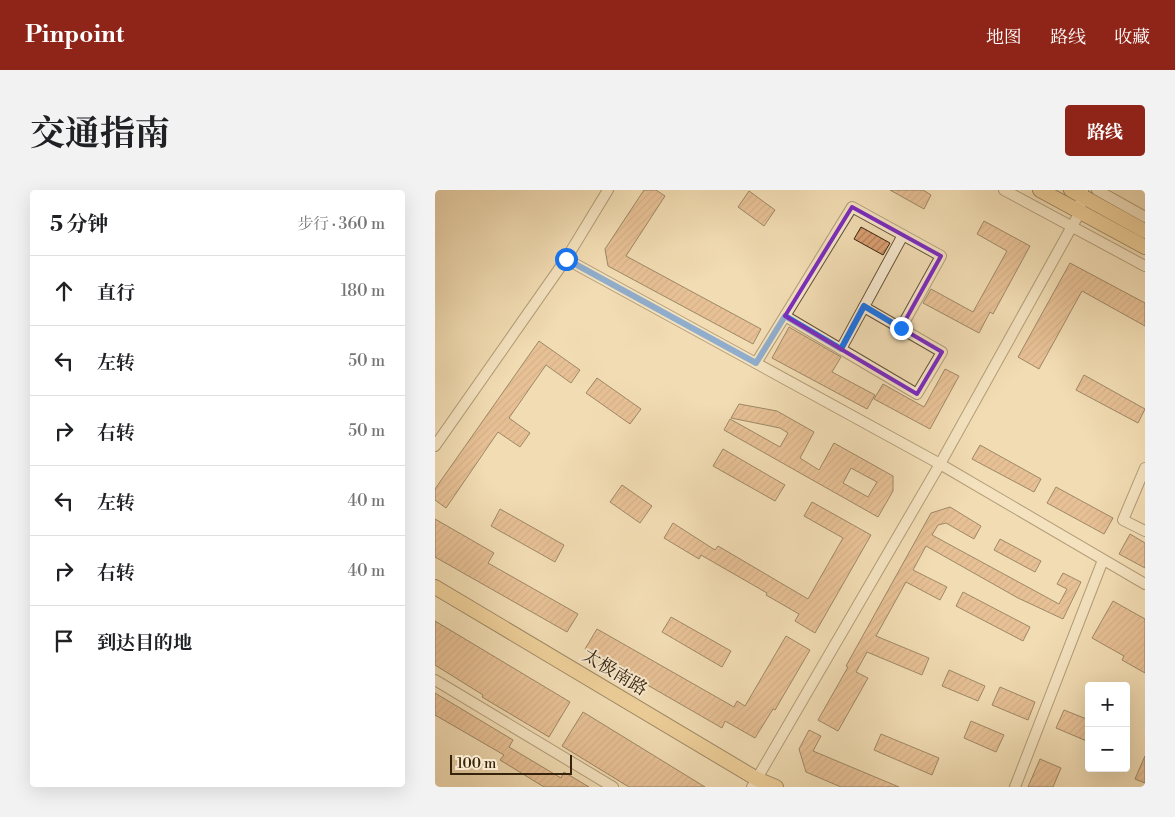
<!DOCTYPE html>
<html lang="zh">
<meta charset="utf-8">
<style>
:root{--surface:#fff;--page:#f2f2f2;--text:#202124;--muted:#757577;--line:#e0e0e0;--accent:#8f2418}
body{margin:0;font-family:"Libre Bodoni","Noto Serif SC",serif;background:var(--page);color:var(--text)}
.controls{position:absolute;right:15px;bottom:15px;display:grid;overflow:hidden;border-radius:5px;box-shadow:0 5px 20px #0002}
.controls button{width:45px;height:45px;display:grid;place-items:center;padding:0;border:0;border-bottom:1px solid var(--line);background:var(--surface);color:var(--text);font:25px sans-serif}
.scale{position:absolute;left:15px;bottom:12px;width:122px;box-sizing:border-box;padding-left:5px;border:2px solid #35230b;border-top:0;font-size:14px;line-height:18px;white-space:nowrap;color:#35230b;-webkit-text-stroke:4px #f7e8ce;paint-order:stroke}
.stop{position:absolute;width:15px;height:15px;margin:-11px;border:4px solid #1a73e8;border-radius:50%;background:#fff}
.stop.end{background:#1a73e8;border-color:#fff;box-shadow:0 1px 5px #0008}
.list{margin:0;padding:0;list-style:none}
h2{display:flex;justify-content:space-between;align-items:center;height:65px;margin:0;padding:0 20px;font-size:21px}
h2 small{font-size:16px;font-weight:400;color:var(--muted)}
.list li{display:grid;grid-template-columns:32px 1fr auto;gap:15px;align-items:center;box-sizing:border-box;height:70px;padding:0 20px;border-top:1px solid var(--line)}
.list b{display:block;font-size:19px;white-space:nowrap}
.list em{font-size:16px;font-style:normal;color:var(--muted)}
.icon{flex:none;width:28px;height:28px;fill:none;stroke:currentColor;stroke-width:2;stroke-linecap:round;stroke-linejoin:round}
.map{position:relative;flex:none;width:710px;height:597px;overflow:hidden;border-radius:5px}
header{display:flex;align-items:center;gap:30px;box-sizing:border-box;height:70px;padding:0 25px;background:var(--accent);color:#fff}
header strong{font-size:24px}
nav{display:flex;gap:28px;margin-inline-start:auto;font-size:18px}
.intro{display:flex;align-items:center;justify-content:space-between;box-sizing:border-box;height:120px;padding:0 30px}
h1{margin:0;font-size:35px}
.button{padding:12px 22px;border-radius:5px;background:var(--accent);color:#fff;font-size:18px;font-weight:700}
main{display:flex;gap:30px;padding:0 30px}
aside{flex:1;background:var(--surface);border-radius:5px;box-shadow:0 5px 20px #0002}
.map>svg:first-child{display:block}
.building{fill:url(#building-hatch);stroke:#35230b;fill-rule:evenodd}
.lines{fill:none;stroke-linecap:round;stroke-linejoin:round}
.minor-casing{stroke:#645135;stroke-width:12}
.major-casing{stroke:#35230b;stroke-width:16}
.minor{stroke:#f7e8ce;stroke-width:10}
.major{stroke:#e9be7a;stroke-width:14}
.route{stroke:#1a73e8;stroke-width:6}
.marked{fill:none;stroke:#7b2cbf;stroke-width:4;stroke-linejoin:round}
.labels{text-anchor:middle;stroke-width:4;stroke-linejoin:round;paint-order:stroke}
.street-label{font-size:18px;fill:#35230b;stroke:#f7e8ce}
</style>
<header>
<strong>Pinpoint</strong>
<nav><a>地图</a><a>路线</a><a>收藏</a></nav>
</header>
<div class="intro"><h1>交通指南</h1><a class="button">路线</a></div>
<main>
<aside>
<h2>5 分钟<small>步行 · 360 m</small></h2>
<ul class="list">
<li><svg class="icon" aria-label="ahead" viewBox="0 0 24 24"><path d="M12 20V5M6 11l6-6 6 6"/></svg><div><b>直行</b></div><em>180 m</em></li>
<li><svg class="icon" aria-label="left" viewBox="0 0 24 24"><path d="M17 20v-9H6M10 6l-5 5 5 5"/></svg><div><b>左转</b></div><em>50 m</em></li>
<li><svg class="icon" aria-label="right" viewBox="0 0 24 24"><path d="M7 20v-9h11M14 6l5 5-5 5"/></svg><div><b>右转</b></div><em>50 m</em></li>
<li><svg class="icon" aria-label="left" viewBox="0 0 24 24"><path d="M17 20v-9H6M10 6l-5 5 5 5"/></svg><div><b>左转</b></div><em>40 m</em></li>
<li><svg class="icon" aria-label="right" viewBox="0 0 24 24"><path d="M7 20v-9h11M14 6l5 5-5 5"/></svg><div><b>右转</b></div><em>40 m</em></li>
<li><svg class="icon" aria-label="arrive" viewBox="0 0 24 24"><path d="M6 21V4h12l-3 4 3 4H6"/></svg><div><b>到达目的地</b></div></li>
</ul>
</aside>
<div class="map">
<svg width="710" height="597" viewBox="0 0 710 597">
<defs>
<pattern id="building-hatch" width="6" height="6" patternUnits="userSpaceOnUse" patternTransform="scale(1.25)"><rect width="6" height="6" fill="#da9e71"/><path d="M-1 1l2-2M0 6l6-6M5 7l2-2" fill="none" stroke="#b2805b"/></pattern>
</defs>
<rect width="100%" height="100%" fill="#f2dcb3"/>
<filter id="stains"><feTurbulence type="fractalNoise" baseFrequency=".004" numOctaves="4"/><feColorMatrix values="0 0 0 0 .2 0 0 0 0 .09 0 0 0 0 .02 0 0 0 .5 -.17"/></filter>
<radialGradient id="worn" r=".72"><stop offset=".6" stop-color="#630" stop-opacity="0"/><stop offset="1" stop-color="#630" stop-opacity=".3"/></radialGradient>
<g class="building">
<polygon points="209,0 221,0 230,6 191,66 326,139 318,154 173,76 170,59"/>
<polygon points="455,0 488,0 496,5 489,19"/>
<polygon points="314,1 340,20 329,36 303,17"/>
<polygon points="549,31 595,56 558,124 555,122 544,143 488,113 496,99 538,122 572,61 542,44"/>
<polygon points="426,37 455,53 448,65 419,49"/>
<polygon points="635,73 710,113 710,136 647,101 604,179 583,167"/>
<polygon points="354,137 406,167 397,182 440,205 432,219 337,168"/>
<polygon points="104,151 145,180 136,193 111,175 74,228 95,243 85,257 63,242 11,318 0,310 0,299"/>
<polygon points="510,179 524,186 495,239 439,209 448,194 489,217"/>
<polygon points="649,185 710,219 703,233 641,200"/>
<polygon points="162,188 206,219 195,234 151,203"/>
<path d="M304,214L342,221L379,242L365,268L384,280L399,253L458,286V301L443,327L289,240L295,229L345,257L353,243L345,238L296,228ZM416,278L442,292L433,307L408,293Z"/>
<polygon points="545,255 606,289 599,302 537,269"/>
<polygon points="288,259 350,295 340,311 278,276"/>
<polygon points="187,295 217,316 205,333 175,312"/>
<polygon points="621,297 678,328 669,344 612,313"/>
<polygon points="377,312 436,345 380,443 360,431 364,424 331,405 332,403 266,365 264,369 229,348 238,333 280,360 283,356 373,409 408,348 369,326"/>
<polygon points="515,317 546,336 539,349 511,333 503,335 497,345 624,414 632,399 622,394 628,383 646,392 628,429 583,408 491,356 478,380 512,397 505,410 471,392 441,446 494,468 487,485 432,462 421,482 433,488 403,541 383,530 413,477 411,476 496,323"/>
<polygon points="65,319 129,355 120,372 56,336"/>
<polygon points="0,329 59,363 53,373 143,424 132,442 0,367"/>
<polygon points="695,344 710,353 710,378 684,364"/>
<polygon points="565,349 606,371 600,382 559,360"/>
<polygon points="528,402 595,437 588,451 521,416"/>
<polygon points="678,411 710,429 710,483 687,470 689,466 657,448"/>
<polygon points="236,427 296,461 287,477 227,442"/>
<polygon points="0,431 135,512 114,547 47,507 48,505 0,475"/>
<polygon points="162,439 299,517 302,511 310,516 351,446 375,460 340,520 338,519 320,548 290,531 287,538 150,459"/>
<polygon points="514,480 550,496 543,511 507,496"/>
<polygon points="565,497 600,512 593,530 557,515"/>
<polygon points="0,503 78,550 74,557 126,588 129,582 154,597 109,597 65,570 69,565 0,525"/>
<polygon points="629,520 654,530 654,552 621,538"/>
<polygon points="148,522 218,565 270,597 194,597 127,556"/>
<polygon points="536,531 569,545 561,562 529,548"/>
<polygon points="374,540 386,546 378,561 464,597 406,597 371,582 364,559"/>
<polygon points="446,544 504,568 497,585 439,560"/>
<polygon points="710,566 710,593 700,589"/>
<polygon points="605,569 626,578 618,597 593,597"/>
</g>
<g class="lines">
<defs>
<g id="minor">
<polyline points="569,0 710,76"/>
<polyline points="662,0 710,27"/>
<polyline points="131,69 505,274 710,394"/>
<polyline points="350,126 482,204 507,162 429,117"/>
<polyline points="406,159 468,45"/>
<polyline points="321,173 417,17 506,66 466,138"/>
<polyline points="0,256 131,69 173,0"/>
<polyline points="710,278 688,330 710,341"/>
<polyline points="0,490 178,597"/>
<polyline points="317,597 505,274 645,22 646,5 648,1"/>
<polyline points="580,597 668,370"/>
</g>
<g id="major">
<polyline points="605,0 710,57"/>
<polyline points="636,0 710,41"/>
<polyline points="0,397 322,589 341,597"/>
</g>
</defs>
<use href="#minor" class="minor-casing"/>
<use href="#major" class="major-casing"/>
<use href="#minor" class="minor"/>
<use href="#major" class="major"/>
</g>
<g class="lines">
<polyline class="route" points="131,69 321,173 350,126 406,159 429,116 466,138"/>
</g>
<path d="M0 0H710V597H0ZM417,17L506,66L466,138L507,162L482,204L350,126Z" fill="#f2dcb3" fill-opacity=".55" fill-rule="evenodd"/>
<path class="marked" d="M417,17L506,66L466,138L507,162L482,204L350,126Z"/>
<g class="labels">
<g class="street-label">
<text transform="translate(180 482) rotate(31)" y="6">太极南路</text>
</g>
</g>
<rect width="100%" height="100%" filter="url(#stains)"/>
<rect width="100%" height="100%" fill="url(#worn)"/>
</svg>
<div class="controls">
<button>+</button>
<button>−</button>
</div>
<div class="scale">100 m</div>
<div class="stop" style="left:131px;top:69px"></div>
<div class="stop end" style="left:466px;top:138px"></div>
</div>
</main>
